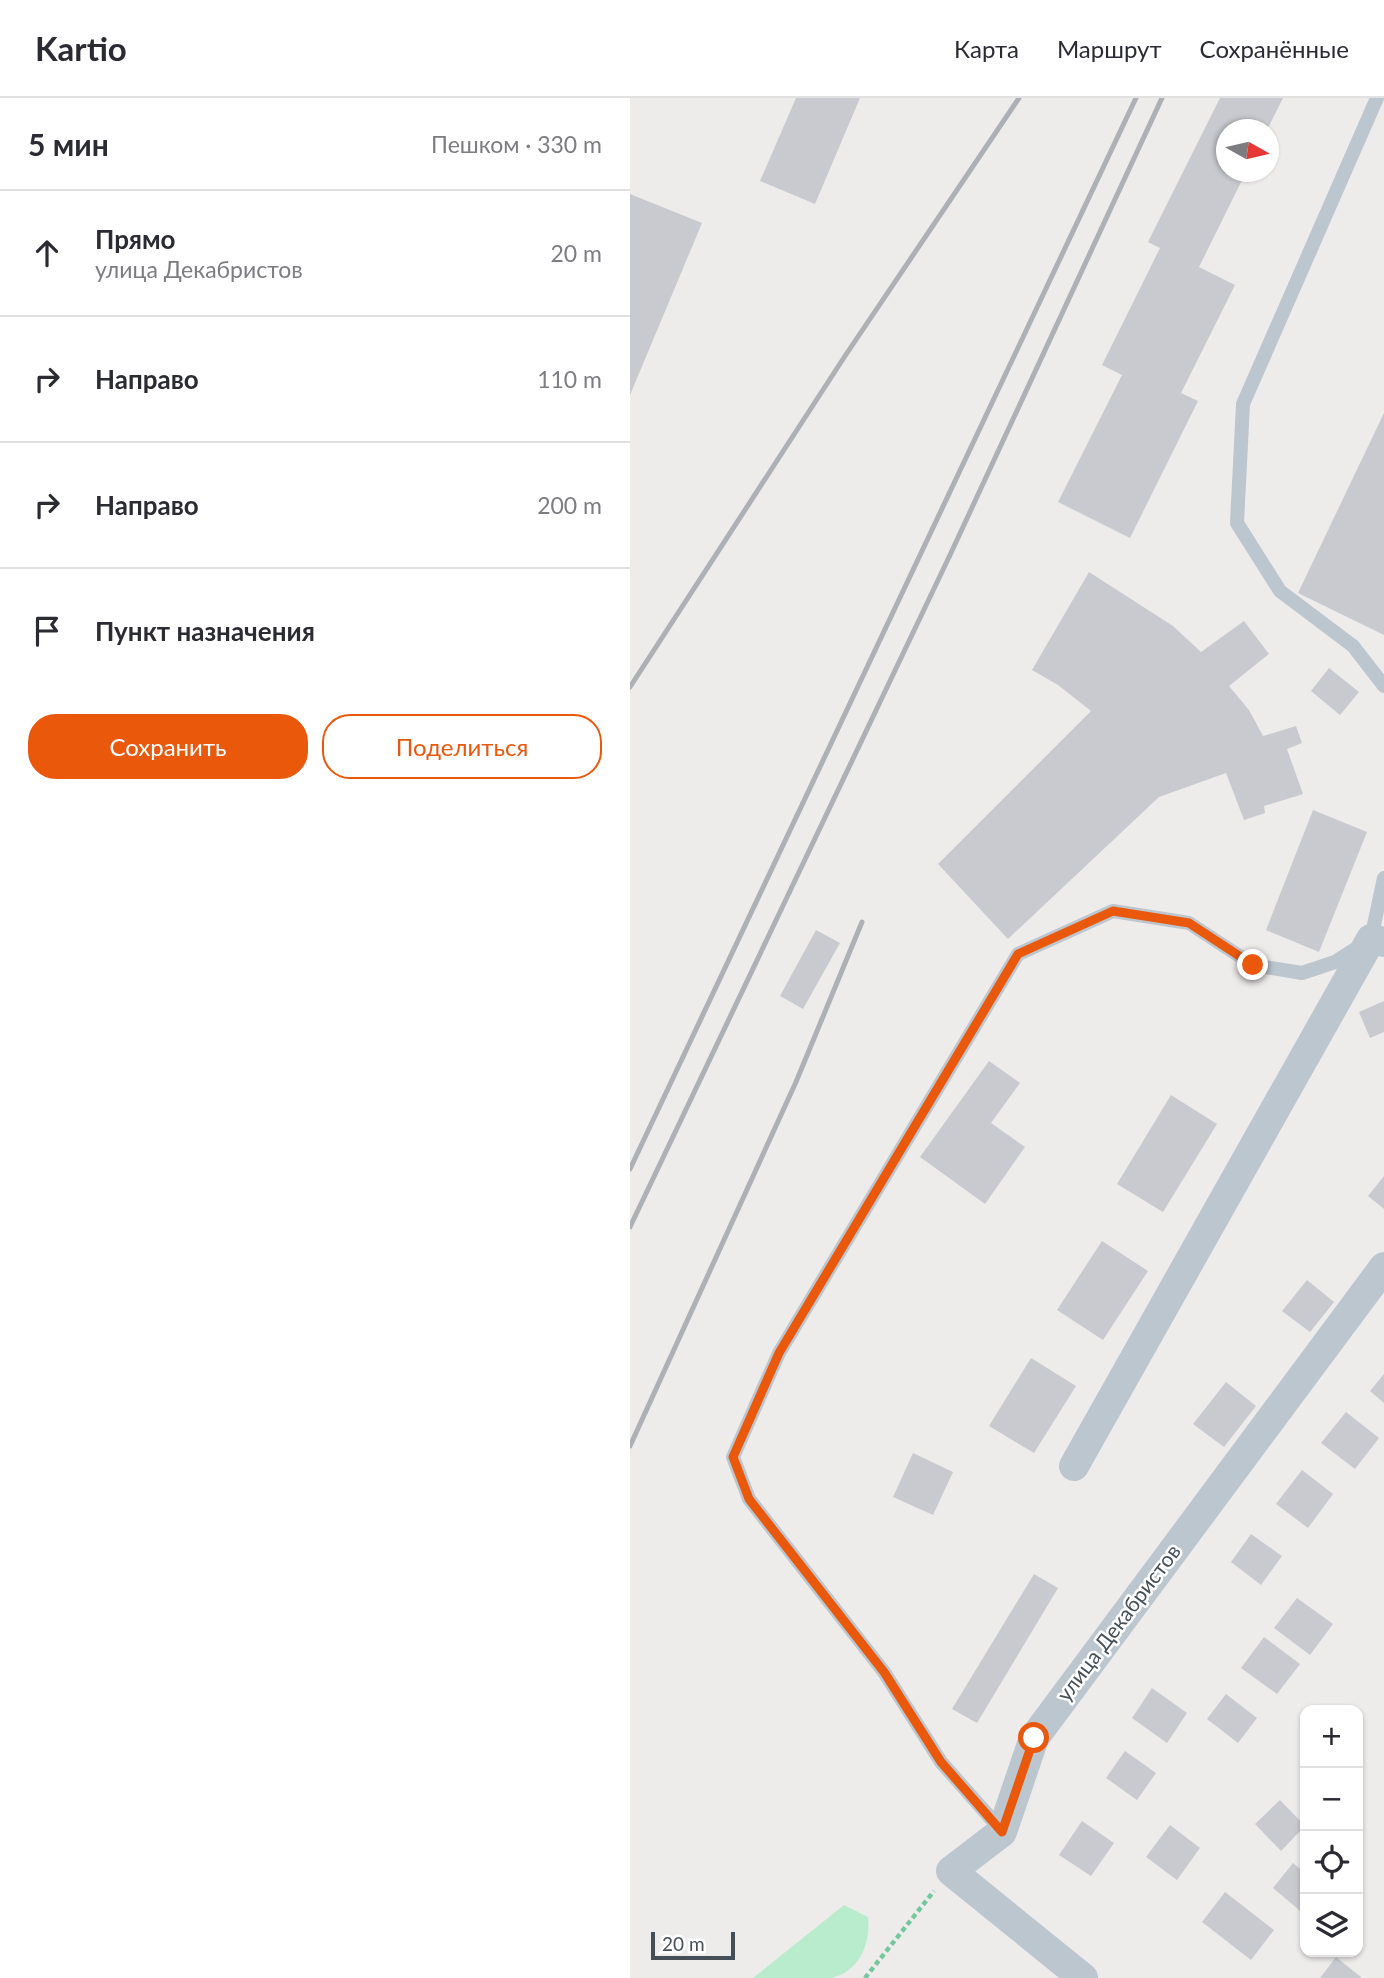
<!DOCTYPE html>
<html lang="ru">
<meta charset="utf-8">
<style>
:root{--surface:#fff;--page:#f7f7f7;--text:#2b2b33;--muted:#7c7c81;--line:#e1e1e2;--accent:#ea580c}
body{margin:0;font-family:Lato,sans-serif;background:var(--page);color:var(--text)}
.controls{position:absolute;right:21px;bottom:21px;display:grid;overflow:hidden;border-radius:14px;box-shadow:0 2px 5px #0004}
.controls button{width:63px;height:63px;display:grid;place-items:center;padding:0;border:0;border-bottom:2px solid var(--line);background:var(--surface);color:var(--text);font:35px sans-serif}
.compass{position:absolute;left:586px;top:21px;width:63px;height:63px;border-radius:50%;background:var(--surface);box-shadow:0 2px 5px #0004;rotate:98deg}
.scale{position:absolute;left:21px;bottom:18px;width:84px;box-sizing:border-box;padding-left:7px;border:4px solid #444f58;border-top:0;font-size:19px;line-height:24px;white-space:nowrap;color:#444f58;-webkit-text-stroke:5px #fff;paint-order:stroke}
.stop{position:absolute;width:21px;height:21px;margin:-16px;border:5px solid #ea580c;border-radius:50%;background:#fff}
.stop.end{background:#ea580c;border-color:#fff;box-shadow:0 2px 7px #0008}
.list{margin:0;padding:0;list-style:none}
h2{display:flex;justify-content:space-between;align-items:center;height:91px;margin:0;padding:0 28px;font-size:30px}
h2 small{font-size:23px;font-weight:400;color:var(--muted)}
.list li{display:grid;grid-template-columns:46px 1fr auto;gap:21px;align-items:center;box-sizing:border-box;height:126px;padding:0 28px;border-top:2px solid var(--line)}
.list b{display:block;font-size:26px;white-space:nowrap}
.list p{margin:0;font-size:23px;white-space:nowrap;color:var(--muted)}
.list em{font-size:23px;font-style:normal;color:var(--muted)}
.actions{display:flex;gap:14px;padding:21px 28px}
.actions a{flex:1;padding:16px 0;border:2px solid var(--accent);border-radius:28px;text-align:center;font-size:24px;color:var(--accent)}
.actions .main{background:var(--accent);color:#fff}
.icon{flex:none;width:38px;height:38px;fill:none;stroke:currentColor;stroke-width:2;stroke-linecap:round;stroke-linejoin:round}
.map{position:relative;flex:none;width:754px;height:1880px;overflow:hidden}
header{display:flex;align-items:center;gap:42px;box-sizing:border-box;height:98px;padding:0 35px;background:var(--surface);border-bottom:2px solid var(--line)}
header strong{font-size:33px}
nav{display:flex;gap:38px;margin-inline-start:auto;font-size:24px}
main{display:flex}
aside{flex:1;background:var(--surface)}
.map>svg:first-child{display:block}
.green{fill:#b9eccc}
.building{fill:#c8cad0}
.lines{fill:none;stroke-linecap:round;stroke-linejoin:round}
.path{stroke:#73c89d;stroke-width:4.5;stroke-dasharray:5 3.5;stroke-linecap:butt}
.lane{stroke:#bcc6ce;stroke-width:14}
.street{stroke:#bcc6ce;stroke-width:30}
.rail{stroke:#adb1b6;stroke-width:5}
.route{stroke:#ea580c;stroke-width:9}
.labels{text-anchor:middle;stroke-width:5;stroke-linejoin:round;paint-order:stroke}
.street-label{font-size:21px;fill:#444f58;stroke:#fff}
</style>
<header>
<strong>Kartio</strong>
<nav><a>Карта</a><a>Маршрут</a><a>Сохранённые</a></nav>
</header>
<main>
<aside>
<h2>5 мин<small>Пешком · 330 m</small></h2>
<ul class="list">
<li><svg class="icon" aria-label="ahead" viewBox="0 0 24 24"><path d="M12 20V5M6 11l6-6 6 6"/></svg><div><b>Прямо</b><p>улица Декабристов</p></div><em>20 m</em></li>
<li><svg class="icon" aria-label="right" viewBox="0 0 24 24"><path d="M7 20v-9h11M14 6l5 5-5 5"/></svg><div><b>Направо</b></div><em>110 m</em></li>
<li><svg class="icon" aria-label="right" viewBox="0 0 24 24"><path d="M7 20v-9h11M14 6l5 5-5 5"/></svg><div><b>Направо</b></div><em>200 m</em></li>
<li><svg class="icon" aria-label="arrive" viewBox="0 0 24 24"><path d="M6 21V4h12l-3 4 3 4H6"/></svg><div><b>Пункт назначения</b></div></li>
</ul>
<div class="actions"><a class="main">Сохранить</a><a>Поделиться</a></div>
</aside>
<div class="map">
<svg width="754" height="1880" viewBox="0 0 754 1880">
<rect width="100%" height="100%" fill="#eeebeb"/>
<path class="green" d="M214,1807L238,1819C241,1844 230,1873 202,1880C182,1880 145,1880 123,1880Z"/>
<g class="building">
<polygon points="166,0 230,0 185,106 130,83"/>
<polygon points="590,0 653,0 637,32 596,32 596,74 616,74 569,169 605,187 551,295 568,303 500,440 428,404 492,277 472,267 530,150 518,144"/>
<polygon points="0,96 72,125 0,297"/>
<polygon points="754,315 754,537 668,495"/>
<polygon points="459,474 543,528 571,554 614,523 639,556 599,588 619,612 633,638 666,628 672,645 657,651 673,696 634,708 635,715 614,722 596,675 529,699 378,841 308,766 461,613 428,587 402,572"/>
<polygon points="699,570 729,594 710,617 681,593"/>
<polygon points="683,712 737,734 689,854 636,832"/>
<polygon points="186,832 210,845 173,911 150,898"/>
<polygon points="754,903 754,934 740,940 729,914"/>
<polygon points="359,963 390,985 361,1025 395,1049 355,1106 290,1059"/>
<polygon points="541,997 587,1026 533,1114 487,1086"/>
<polygon points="754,1078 754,1111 738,1098"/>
<polygon points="472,1143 518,1173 473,1242 427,1212"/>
<polygon points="677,1182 704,1204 680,1234 652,1213"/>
<polygon points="401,1260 446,1288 404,1355 359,1328"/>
<polygon points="754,1276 754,1305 740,1293"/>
<polygon points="596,1284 626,1308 594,1349 563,1326"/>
<polygon points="716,1314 749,1340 725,1371 691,1345"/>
<polygon points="283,1355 323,1374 303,1417 263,1399"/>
<polygon points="672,1372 703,1396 678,1430 646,1406"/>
<polygon points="621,1436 652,1458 631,1487 601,1464"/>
<polygon points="404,1476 428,1490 347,1625 322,1611"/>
<polygon points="667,1500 703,1526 680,1557 644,1530"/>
<polygon points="634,1539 670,1566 647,1596 611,1570"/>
<polygon points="522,1590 557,1615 537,1645 502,1620"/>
<polygon points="596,1596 627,1620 608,1645 577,1621"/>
<polygon points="495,1653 526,1675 507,1702 476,1680"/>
<polygon points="650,1702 675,1728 651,1753 625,1726"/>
<polygon points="452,1723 484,1745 461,1778 429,1757"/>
<polygon points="540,1727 570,1750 547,1782 516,1759"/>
<polygon points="663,1765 675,1775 675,1817 643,1790"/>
<polygon points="595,1794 644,1832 621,1862 572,1824"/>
<polygon points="706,1859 732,1880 690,1880"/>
</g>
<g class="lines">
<polyline class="path" points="235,1880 304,1793"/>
<g class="lane">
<polyline points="747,0 613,306 607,425 650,493 723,548 754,588"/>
<polyline points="372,1733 311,1664 254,1574 119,1401 103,1359 149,1255 388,856 483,813 559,825 623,867 672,875 705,864 741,841 754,780"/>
</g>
<g class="street">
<polyline points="444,1368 741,841 754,844"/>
<polyline points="453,1880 321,1773 372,1734 404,1640 754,1169"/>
</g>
<g class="rail">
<polyline points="0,589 215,258 389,0"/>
<polyline points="0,1071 506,0"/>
<polyline points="0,1129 320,457 532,0"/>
<polyline points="0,1348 166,984 232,824"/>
</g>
</g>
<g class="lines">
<polyline class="route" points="404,1640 372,1734 311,1664 254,1574 119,1401 103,1359 149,1255 388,856 483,813 559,825 623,867"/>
</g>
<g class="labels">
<g class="street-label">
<text transform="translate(489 1525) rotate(-53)" y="7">улица Декабристов</text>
</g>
</g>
</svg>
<div class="controls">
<button>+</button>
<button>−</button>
<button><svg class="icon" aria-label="locate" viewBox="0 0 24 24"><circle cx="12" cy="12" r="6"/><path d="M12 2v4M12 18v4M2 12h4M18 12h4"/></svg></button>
<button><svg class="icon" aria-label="layers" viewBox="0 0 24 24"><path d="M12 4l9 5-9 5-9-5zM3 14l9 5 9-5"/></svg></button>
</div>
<svg class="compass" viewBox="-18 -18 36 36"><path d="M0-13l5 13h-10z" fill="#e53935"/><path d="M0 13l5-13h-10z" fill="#7c7c81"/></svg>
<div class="scale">20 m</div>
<div class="stop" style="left:404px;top:1640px"></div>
<div class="stop end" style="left:623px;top:867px"></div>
</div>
</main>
